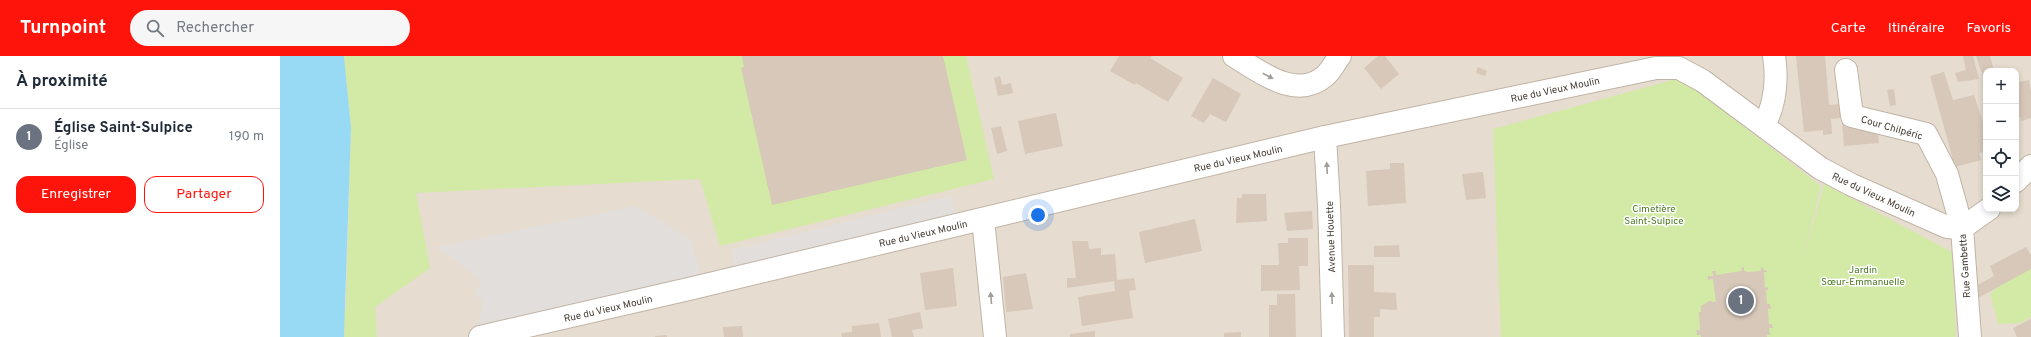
<!DOCTYPE html>
<html lang="fr">
<meta charset="utf-8">
<style>
:root{--surface:#fff;--page:#f6f6f7;--text:#1f2937;--muted:#747a83;--line:#e0e1e3;--accent:#ff140b}
body{margin:0;font-family:Overpass,sans-serif;background:var(--page);color:var(--text)}
.controls{position:absolute;right:12px;top:12px;display:grid;overflow:hidden;border-radius:8px;box-shadow:0 2px 6px #0003}
.controls button{width:36px;height:36px;display:grid;place-items:center;padding:0;border:0;border-bottom:1px solid var(--line);background:var(--surface);color:var(--text);font:20px sans-serif}
.you{position:absolute;left:758px;top:159px;width:14px;height:14px;margin:-10px;border:3px solid #fff;border-radius:50%;background:#1a73e8;box-shadow:0 0 0 6px #1a73e833}
.badge{display:grid;place-items:center;width:26px;height:26px;border-radius:50%;background:var(--accent);color:#fff;font-size:13px;font-weight:700}
.pin{position:absolute;translate:-50% -50%;border:2px solid #fff;box-shadow:0 1px 4px #0006}
.list{margin:0;padding:0;list-style:none}
h2{display:flex;justify-content:space-between;align-items:center;height:52px;margin:0;padding:0 16px;font-size:17px}
h2 small{font-size:13px;font-weight:400;color:var(--muted)}
.list li{display:grid;grid-template-columns:26px 1fr auto;gap:12px;align-items:center;box-sizing:border-box;height:56px;padding:0 16px;border-top:1px solid var(--line)}
.list b{display:block;font-size:15px;white-space:nowrap}
.list p{margin:0;font-size:13px;white-space:nowrap;color:var(--muted)}
.list em{font-size:13px;font-style:normal;color:var(--muted)}
.actions{display:flex;gap:8px;padding:12px 16px}
.actions a{flex:1;padding:9px 0;border:1px solid var(--accent);border-radius:12px;text-align:center;font-size:14px;color:var(--accent)}
.actions .main{background:var(--accent);color:#fff}
.icon{flex:none;width:22px;height:22px;fill:none;stroke:currentColor;stroke-width:2;stroke-linecap:round;stroke-linejoin:round}
.map{position:relative;flex:none;width:1751px;height:281px;overflow:hidden}
header{display:flex;align-items:center;gap:24px;box-sizing:border-box;height:56px;padding:0 20px;background:var(--accent);color:#fff}
header strong{font-size:19px}
nav{display:flex;gap:22px;margin-inline-start:auto;font-size:14px}
.search{width:280px;height:36px;background:var(--page);display:flex;align-items:center;gap:10px;box-sizing:border-box;padding:0 14px;border-radius:22px;color:var(--muted);font-size:15px}
main{display:flex}
aside{flex:1;background:var(--surface)}
.map>svg:first-child{display:block}
.residential{fill:#e6dccf;fill-rule:evenodd}
.green{fill:#d3eaa6}
.parking{fill:#e2dedb}
.water{fill:#98d9f4}
.building{fill:#d7c8b9}
.lines{fill:none;stroke-linecap:round;stroke-linejoin:round}
.minor-casing{stroke:#c0b4a6;stroke-width:24}
.minor{stroke:#fff;stroke-width:22}
.oneway{fill:#a19d98}
.labels{text-anchor:middle;stroke-width:3;stroke-linejoin:round;paint-order:stroke}
.street-label{font-size:10px;fill:#433b32;stroke:#fff}
.park-label{font-size:10px;fill:#4c7822;stroke:#fff}
</style>
<header>
<strong>Turnpoint</strong>
<div class="search"><svg class="icon" aria-label="search" viewBox="0 0 24 24"><circle cx="10" cy="10" r="6"/><path d="M15 15l6 6"/></svg>Rechercher</div>
<nav><a>Carte</a><a>Itinéraire</a><a>Favoris</a></nav>
</header>
<main>
<aside>
<h2>À proximité<small></small></h2>
<ul class="list">
<li><span class="badge" style="background:#6b7280">1</span><div><b>Église Saint-Sulpice</b><p>Église</p></div><em>190 m</em></li>
</ul>
<div class="actions"><a class="main">Enregistrer</a><a>Partager</a></div>
</aside>
<div class="map">
<svg width="1751" height="281" viewBox="0 0 1751 281">
<rect width="100%" height="100%" fill="#f2ebe1"/>
<path class="residential" d="M64,0H1751V281H64L71,72ZM1706,15H1736V153H1706Z"/>
<g class="green">
<polygon points="64,0 686,0 714,123 440,190 420,123 136,137 150,212 95,251 97,281 61,281 66,251 71,72"/>
<polygon points="1400,22 1541,130 1522,208 1544,128 1672,196 1676,281 1221,281 1213,73"/>
<polygon points="1751,203 1751,261 1741,267 1718,268 1710,238"/>
</g>
<g class="parking">
<polygon points="671,140 676,159 455,212 451,194"/>
<polygon points="355,150 411,183 421,218 197,272 203,245 195,240 201,224 157,191"/>
</g>
<polygon class="water" points="0,0 64,0 71,72 64,281 0,281"/>
<g class="building">
<polygon points="462,0 663,0 687,104 492,149 461,12 464,11"/>
<polygon points="839,0 872,0 870,2 903,22 888,46 856,27 855,29 830,15"/>
<polygon points="1098,0 1105,0 1119,18 1101,33 1084,12"/>
<polygon points="1516,0 1545,0 1549,49 1560,48 1561,62 1551,63 1552,78 1543,79 1543,74 1524,76"/>
<polygon points="1683,0 1693,0 1699,23 1678,26 1675,17 1686,14"/>
<polygon points="1696,0 1710,0 1714,15 1706,15 1706,29"/>
<polygon points="1198,11 1207,15 1205,20 1196,17"/>
<polygon points="1664,16 1673,44 1694,39 1704,70 1706,70 1706,95 1699,97 1701,104 1675,111 1650,20"/>
<polygon points="720,20 722,29 731,27 733,37 718,40 714,22"/>
<polygon points="933,22 961,38 946,66 930,58 924,67 911,60"/>
<polygon points="1749,24 1751,34 1751,62 1741,65 1741,61 1736,62 1736,27"/>
<polygon points="1614,33 1616,49 1610,50 1607,34"/>
<polygon points="776,57 783,90 745,98 738,65"/>
<polygon points="1574,65 1597,70 1599,87 1564,90 1562,66"/>
<polygon points="721,70 727,95 717,98 711,72"/>
<polygon points="1110,107 1124,107 1126,147 1088,150 1086,115 1110,113"/>
<polygon points="1203,116 1206,142 1186,144 1182,118"/>
<polygon points="962,138 986,138 987,165 956,167 957,142 962,142"/>
<polygon points="1032,155 1033,173 1007,175 1004,157"/>
<polygon points="915,163 922,195 865,207 859,176"/>
<polygon points="1008,182 1028,182 1028,210 1019,210 1020,234 981,235 981,209 999,209 998,187 1008,187"/>
<polygon points="792,185 808,185 809,193 821,192 821,199 835,198 837,224 854,222 856,234 849,235 853,262 802,270 798,241 835,235 834,225 787,232 787,222 796,222"/>
<polygon points="1119,189 1120,201 1094,201 1094,190"/>
<polygon points="1746,191 1751,199 1751,213 1698,242 1698,229 1714,220 1710,210"/>
<polygon points="1068,209 1094,209 1094,236 1116,237 1117,254 1100,253 1100,261 1094,261 1094,281 1069,281"/>
<polygon points="1464,211 1464,215 1468,216 1481,215 1481,212 1483,211 1484,214 1486,214 1487,216 1484,216 1485,232 1488,231 1488,234 1486,234 1487,248 1490,248 1491,253 1488,253 1489,268 1492,268 1493,272 1489,272 1490,279 1487,279 1487,281 1421,281 1421,279 1417,279 1416,274 1420,274 1419,256 1421,256 1421,250 1429,245 1436,246 1433,223 1428,224 1428,220 1433,220 1432,215 1436,215 1436,219 1462,215 1461,212"/>
<polygon points="673,212 677,250 645,254 640,217"/>
<polygon points="746,217 753,253 726,256 723,221"/>
<polygon points="997,238 1015,238 1016,281 989,281 989,249 997,249"/>
<polygon points="640,256 643,272 632,274 634,281 612,281 608,263"/>
<polygon points="1751,263 1751,281 1737,281 1733,272"/>
<polygon points="599,267 601,281 562,281 561,277 572,276 572,270"/>
<polygon points="462,270 463,281 444,281 443,271"/>
<polygon points="815,275 815,281 790,281 790,278"/>
<polygon points="961,276 961,281 944,281 944,277"/>
<polygon points="387,279 387,281 375,281 375,280"/>
</g>
<g class="lines">
<defs>
<g id="minor">
<path d="M954,0C979,15 1016,45 1045,20C1051,15 1055,6 1060,0"/>
<polyline points="1566,14 1572,60 1646,78 1667,118 1682,172 1690,281"/>
<path d="M1484,70C1495,48 1498,25 1494,0"/>
<polyline points="1045,81 1049,149 1053,281"/>
<polyline points="1736,125 1751,110"/>
<polyline points="703,163 715,281"/>
<polyline points="1682,172 1709,153"/>
<polyline points="200,281 413,232 1045,81 1376,12 1399,12 1423,25 1540,112 1572,129 1667,171 1682,172"/>
</g>
</defs>
<use href="#minor" class="minor-casing"/>
<use href="#minor" class="minor"/>
</g>
<defs><path id="oneway-solid" d="M-6-.8H1V-3.2L6.5 0L1 3.2V.8H-6Z"/></defs>
<g class="oneway">
<use href="#oneway-solid" transform="translate(988 20) rotate(28)"/>
<use href="#oneway-solid" transform="translate(1047 112) rotate(-93)"/>
<use href="#oneway-solid" transform="translate(711 242) rotate(-95)"/>
<use href="#oneway-solid" transform="translate(1052 242) rotate(-92)"/>
</g>
<g class="labels">
<g class="street-label">
<text transform="translate(1275 33) rotate(-12)" y="4">Rue du Vieux Moulin</text>
<text transform="translate(1612 71) rotate(16)" y="4">Cour Chilpéric</text>
<text transform="translate(958 102) rotate(-13)" y="4">Rue du Vieux Moulin</text>
<text transform="translate(1594 138) rotate(25)" y="4">Rue du Vieux Moulin</text>
<text transform="translate(643 177) rotate(-13)" y="4">Rue du Vieux Moulin</text>
<text transform="translate(1050 181) rotate(-92)" y="4">Avenue Houette</text>
<text transform="translate(1684 210) rotate(-94)" y="4">Rue Gambetta</text>
<text transform="translate(328 252) rotate(-13)" y="4">Rue du Vieux Moulin</text>
</g>
<g class="park-label">
<text x="1374" y="156">Cimetière<tspan x="1374" dy="12">Saint-Sulpice</tspan></text>
<text x="1583" y="217">Jardin<tspan x="1583" dy="12">Sœur-Emmanuelle</tspan></text>
</g>
</g>
</svg>
<div class="controls">
<button>+</button>
<button>−</button>
<button><svg class="icon" aria-label="locate" viewBox="0 0 24 24"><circle cx="12" cy="12" r="6"/><path d="M12 2v4M12 18v4M2 12h4M18 12h4"/></svg></button>
<button><svg class="icon" aria-label="layers" viewBox="0 0 24 24"><path d="M12 4l9 5-9 5-9-5zM3 14l9 5 9-5"/></svg></button>
</div>
<div class="you"></div>
<div class="pin badge" style="left:1461px;top:245px;background:#6b7280">1</div>
</div>
</main>
